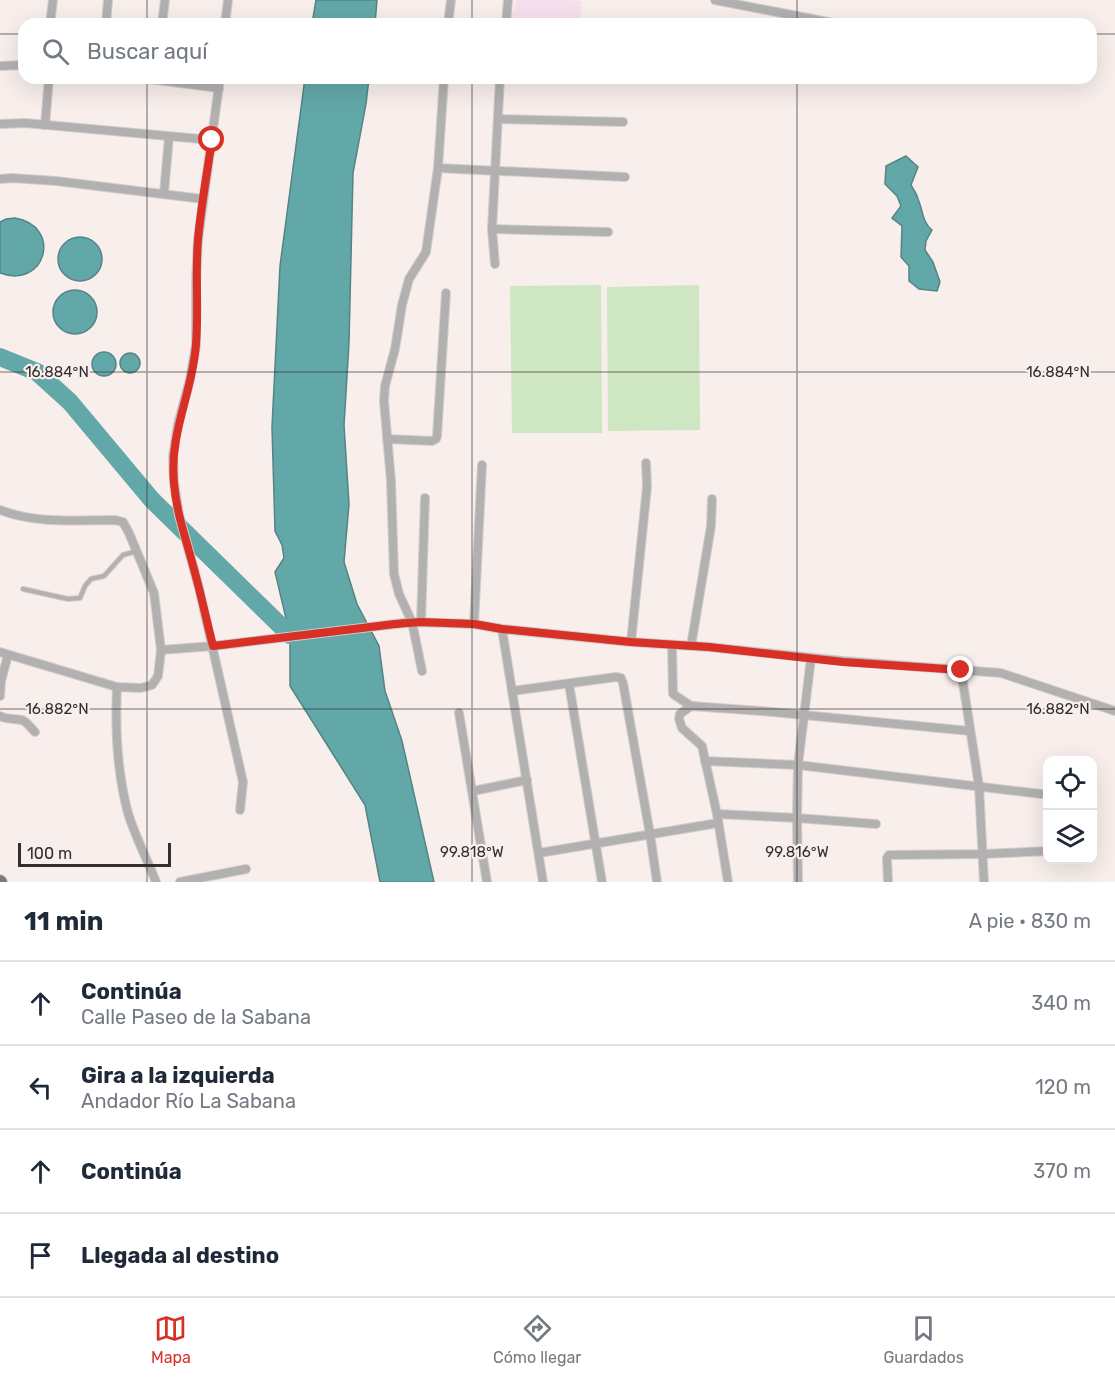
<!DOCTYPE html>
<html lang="es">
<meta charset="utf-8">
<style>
:root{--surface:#fff;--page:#f2f2f3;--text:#1f2937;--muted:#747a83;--line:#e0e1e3;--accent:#d93025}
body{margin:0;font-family:Rubik,sans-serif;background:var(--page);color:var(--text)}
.controls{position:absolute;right:18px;bottom:18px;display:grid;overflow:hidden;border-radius:12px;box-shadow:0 6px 24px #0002}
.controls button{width:54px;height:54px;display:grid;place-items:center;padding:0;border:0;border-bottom:2px solid var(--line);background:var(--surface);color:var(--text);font:30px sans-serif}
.scale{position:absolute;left:18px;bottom:15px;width:153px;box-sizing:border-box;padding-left:6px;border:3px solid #322f2e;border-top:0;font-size:16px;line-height:21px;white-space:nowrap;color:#322f2e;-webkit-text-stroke:4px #f8efec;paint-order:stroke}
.stop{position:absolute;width:18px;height:18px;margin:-14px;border:4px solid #d93025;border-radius:50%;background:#fff}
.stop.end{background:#d93025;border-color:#fff;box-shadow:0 2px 6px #0008}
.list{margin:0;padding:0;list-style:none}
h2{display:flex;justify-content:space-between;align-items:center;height:78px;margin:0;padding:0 24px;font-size:26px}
h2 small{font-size:20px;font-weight:400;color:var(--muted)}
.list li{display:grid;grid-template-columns:39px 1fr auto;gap:18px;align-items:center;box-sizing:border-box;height:84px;padding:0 24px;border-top:2px solid var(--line)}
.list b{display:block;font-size:22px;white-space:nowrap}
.list p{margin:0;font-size:20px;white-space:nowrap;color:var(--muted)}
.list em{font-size:20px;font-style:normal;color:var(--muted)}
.icon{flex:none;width:33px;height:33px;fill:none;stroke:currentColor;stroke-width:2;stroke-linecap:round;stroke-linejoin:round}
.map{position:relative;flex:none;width:1115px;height:882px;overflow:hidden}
.search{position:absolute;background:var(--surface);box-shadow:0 6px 24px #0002;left:18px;right:18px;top:18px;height:66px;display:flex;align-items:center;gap:15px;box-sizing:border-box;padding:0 21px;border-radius:18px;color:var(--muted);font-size:22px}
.sheet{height:414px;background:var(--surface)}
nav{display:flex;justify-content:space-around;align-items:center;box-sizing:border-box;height:84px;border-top:2px solid var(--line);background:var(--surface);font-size:16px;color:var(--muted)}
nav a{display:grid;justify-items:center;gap:3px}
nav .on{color:var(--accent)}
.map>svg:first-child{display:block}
.education{fill:#f6e0ee}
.green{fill:#cfe6c2}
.water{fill:#63a8a8;stroke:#548483;stroke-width:1.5}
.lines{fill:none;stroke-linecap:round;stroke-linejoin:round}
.river{stroke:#63a8a8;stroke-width:18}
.lane-casing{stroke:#d4ccca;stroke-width:6}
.street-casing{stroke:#d4ccca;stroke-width:10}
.primary-casing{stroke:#d4ccca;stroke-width:14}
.lane{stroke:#b3b0b2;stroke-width:4}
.street{stroke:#b3b0b2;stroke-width:8}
.primary{stroke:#7f797c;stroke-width:12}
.route{stroke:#d93025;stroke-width:8}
.ticks{fill:none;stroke:#322f2e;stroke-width:1.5;stroke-opacity:0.45}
.ticks-label{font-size:15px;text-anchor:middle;fill:#322f2e;stroke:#f8efec;stroke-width:4.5;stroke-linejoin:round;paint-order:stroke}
</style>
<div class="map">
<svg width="1115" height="882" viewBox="0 0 1115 882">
<rect width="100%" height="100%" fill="#f8efec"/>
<polygon class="education" points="516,0 573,0 582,1 579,24 509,24 510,13 514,12"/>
<g class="green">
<polygon points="601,285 602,433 512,433 510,286"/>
<polygon points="699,285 700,430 608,431 607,287"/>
</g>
<g class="water">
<polygon points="316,0 377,0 375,24 312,24"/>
<polygon points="305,78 369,78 366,104 353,173 349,343 344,425 349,504 344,562 357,604 379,646 385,691 402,741 434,882 380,882 365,805 290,686 290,635 275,572 284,558 282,545 275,531 272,427 280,266"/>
<path d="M906,156L918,167L911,185C914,190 917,194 918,199C923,210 922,222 932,230L926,241L925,250L933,262L940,282L937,291L919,289L909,281V266L901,257L902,226L892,218L901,206L897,196L885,184L886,166Z"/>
<path d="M15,218C63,226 46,290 0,273V222L6,219Z"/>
<circle cx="80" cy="259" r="22"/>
<circle cx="75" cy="312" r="22"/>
<circle cx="104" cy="364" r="12"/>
<circle cx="130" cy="363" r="10"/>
</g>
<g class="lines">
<polyline class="river" points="0,357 37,372 70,402 152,500 290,635"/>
<defs>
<polyline id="lane" points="23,589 68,599 80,598 85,586 91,579 104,576 123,555 137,551"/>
<g id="street">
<polyline points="715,0 838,24"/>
<polyline points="50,24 53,0"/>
<polyline points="106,24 108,0"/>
<polyline points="162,24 165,0"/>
<polyline points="225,24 228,0"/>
<polyline points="448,24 451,0"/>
<polyline points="506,24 508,0"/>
<polyline points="0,66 24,65"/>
<polyline points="142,78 219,88"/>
<polyline points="220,78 198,240 196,280 196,345 190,379 178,424 173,456 174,483 179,515 199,588 243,782 240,810"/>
<polyline points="498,119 623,122"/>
<polyline points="0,124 25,123 212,140"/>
<polyline points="45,125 49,78"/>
<polyline points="438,168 625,177"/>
<polyline points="0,179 12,178 56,181 203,199"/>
<polyline points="164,193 169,137"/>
<polyline points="492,229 608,232"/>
<polyline points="495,264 492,229 500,78"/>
<polyline points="387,439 432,441 436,439 437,436 446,293"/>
<path d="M0,510C36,524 77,520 115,520L123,522L129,533L154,593L161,650L158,676L152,685L141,688L117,687L0,652"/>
<polyline points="421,622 425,498"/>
<polyline points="474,624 482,465"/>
<polyline points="502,629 543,882"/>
<polyline points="631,642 647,487 646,463"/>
<polyline points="672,645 673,694 691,706 761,711 970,731"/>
<polyline points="691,646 711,526 712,499"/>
<polyline points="161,650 213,646 412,622 474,624 502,629 631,642 709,647 843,661 1001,673 1115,711"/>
<polyline points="961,670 979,786 984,882"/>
<polyline points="422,671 412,622 399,594 394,574 391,481 384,401 385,386 395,349 402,305 409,279 426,252 438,168 444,78"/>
<polyline points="569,684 602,882"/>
<path d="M117,687C115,729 117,772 128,813C134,834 148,861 156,882"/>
<polyline points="512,691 616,677 621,678 623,683 650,834 657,882"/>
<polyline points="0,696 1,681 8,655"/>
<polyline points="691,706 680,714 679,719 682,728 702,746 717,814 728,882"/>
<polyline points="459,713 487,882"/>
<path d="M0,716C7,720 14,718 22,720C27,722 31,728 35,732"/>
<polyline points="705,761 798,765 1041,794"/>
<polyline points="473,791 527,780"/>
<polyline points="717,814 797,818 876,824"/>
<polyline points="539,853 718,823"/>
<polyline points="180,882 246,869"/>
<polyline points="798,882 797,818 798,765 811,658"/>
<polyline points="888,882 887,858 889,855 983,854 1048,851"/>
</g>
<polyline id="primary" points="0,881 1,882"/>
</defs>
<use href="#lane" class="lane-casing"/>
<use href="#street" class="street-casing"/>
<use href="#primary" class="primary-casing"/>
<use href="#lane" class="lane"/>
<use href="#street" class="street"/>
<use href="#primary" class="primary"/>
</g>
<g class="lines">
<path class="route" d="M212,140C207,173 201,206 198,239C195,274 199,309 196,344C193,392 169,432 174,483C176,510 185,536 192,562C200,590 206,618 213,646L395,624L421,622L474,624L502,629L631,642L709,647L843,662L961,670"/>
</g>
<path class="ticks" d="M147,0V24M472,0V24M797,0V24M0,34H24M1091,34H1115M147,78V882M472,78V882M797,78V882M0,372H1115M0,709H1115"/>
<g class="ticks-label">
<text x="57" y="377">16.884°N</text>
<text x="1058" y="377">16.884°N</text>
<text x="57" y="714">16.882°N</text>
<text x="1058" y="714">16.882°N</text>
<text x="472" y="857">99.818°W</text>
<text x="797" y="857">99.816°W</text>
</g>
</svg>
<div class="controls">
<button><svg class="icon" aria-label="locate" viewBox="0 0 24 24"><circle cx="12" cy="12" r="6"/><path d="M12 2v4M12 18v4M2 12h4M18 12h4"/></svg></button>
<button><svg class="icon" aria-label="layers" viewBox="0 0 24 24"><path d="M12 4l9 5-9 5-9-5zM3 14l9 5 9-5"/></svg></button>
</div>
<div class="scale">100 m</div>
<div class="stop" style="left:212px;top:140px"></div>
<div class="stop end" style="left:961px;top:670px"></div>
<div class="search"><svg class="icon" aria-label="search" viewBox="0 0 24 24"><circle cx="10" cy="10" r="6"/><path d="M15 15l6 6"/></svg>Buscar aquí</div>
</div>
<section class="sheet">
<h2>11 min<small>A pie · 830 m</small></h2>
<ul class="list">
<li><svg class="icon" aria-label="ahead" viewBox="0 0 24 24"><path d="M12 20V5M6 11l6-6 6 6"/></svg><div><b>Continúa</b><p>Calle Paseo de la Sabana</p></div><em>340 m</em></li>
<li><svg class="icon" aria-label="left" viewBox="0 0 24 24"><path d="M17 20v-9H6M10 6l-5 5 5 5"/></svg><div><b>Gira a la izquierda</b><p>Andador Río La Sabana</p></div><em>120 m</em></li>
<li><svg class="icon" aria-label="ahead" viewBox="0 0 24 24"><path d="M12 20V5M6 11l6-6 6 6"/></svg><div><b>Continúa</b></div><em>370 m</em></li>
<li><svg class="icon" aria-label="arrive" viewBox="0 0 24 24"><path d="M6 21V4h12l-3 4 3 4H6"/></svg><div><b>Llegada al destino</b></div></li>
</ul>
</section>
<nav>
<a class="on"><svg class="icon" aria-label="map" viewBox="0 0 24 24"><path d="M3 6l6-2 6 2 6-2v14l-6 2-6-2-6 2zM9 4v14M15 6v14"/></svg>Mapa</a>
<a><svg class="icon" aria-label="directions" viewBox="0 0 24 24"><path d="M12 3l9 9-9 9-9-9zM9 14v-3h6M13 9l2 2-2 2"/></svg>Cómo llegar</a>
<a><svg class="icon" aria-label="saved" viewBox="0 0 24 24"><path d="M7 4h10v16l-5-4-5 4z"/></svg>Guardados</a>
</nav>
